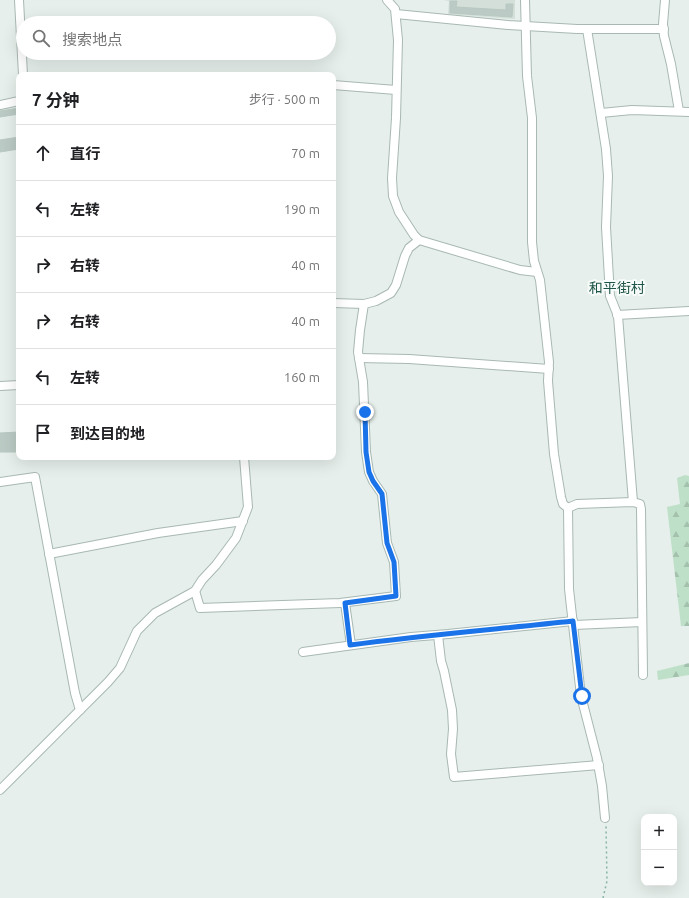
<!DOCTYPE html>
<html lang="zh">
<meta charset="utf-8">
<style>
:root{--surface:#fff;--page:#f6f6f6;--text:#202124;--muted:#757577;--line:#e0e0e0}
body{margin:0;font-family:Ubuntu,"Noto Sans SC",sans-serif;background:var(--page);color:var(--text)}
.controls{position:absolute;right:12px;bottom:12px;display:grid;overflow:hidden;border-radius:8px;box-shadow:0 4px 16px #0002}
.controls button{width:36px;height:36px;display:grid;place-items:center;padding:0;border:0;border-bottom:1px solid var(--line);background:var(--surface);color:var(--text);font:20px sans-serif}
.stop{position:absolute;width:12px;height:12px;margin:-9px;border:3px solid #1a73e8;border-radius:50%;background:#fff}
.stop.end{background:#1a73e8;border-color:#fff;box-shadow:0 1px 4px #0008}
.list{margin:0;padding:0;list-style:none}
h2{display:flex;justify-content:space-between;align-items:center;height:52px;margin:0;padding:0 16px;font-size:17px}
h2 small{font-size:13px;font-weight:400;color:var(--muted)}
.list li{display:grid;grid-template-columns:26px 1fr auto;gap:12px;align-items:center;box-sizing:border-box;height:56px;padding:0 16px;border-top:1px solid var(--line)}
.list b{display:block;font-size:15px;white-space:nowrap}
.list em{font-size:13px;font-style:normal;color:var(--muted)}
.icon{flex:none;width:22px;height:22px;fill:none;stroke:currentColor;stroke-width:2;stroke-linecap:round;stroke-linejoin:round}
.map{position:relative;flex:none;width:689px;height:898px;overflow:hidden}
.search{position:absolute;background:var(--surface);box-shadow:0 4px 16px #0002;left:16px;top:16px;width:320px;height:44px;display:flex;align-items:center;gap:10px;box-sizing:border-box;padding:0 14px;border-radius:22px;color:var(--muted);font-size:15px}
.panel{position:absolute;background:var(--surface);box-shadow:0 4px 16px #0002;left:16px;top:72px;width:320px;height:388px;border-radius:8px}
.map>svg:first-child{display:block}
.built{fill:#d4dfda}
.forest{fill:url(#forest-firs)}
.building{fill:#bbcac4;stroke:#b8c9c2}
.lines{fill:none;stroke-linecap:round;stroke-linejoin:round}
.minor-casing{stroke:#a8b8b2;stroke-width:10}
.path{stroke:#86b3a5;stroke-width:1.5;stroke-dasharray:2 3;stroke-linecap:butt}
.minor{stroke:#fff;stroke-width:8}
.route{stroke:#1a73e8;stroke-width:5}
.labels{text-anchor:middle;stroke-width:4;stroke-linejoin:round;paint-order:stroke}
.quarter-label{font-size:14px;fill:#1f5548;stroke:#f7fbf9}
</style>
<div class="map">
<svg width="689" height="898" viewBox="0 0 689 898">
<defs>
<pattern id="forest-firs" width="22" height="20" patternUnits="userSpaceOnUse"><rect width="22" height="20" fill="#bfe0c8"/><path d="M5 1l3.5 6h-7zM16 11l3.5 6h-7z" fill="#a4c1ad"/></pattern>
</defs>
<rect width="100%" height="100%" fill="#e6efeb"/>
<polygon class="built" points="443,0 515,0 515,19 448,14 449,1"/>
<g class="forest">
<polygon points="685,475 689,476 689,626 681,626 667,507 680,504 677,478"/>
<polygon points="689,663 689,675 658,680 657,671"/>
</g>
<g class="building">
<polygon points="450,1 457,1 456,7 506,10 506,4 513,4 512,17 450,13"/>
<polygon points="19,108 19,114 0,117 0,111"/>
<polygon points="19,137 19,149 0,152 0,140"/>
<polygon points="19,432 19,452 0,452 0,433"/>
</g>
<g class="lines">
<defs>
<g id="minor">
<polyline points="19,0 23,75"/>
<polyline points="387,0 395,9 398,40 396,118 392,178 393,196 399,212 414,235 419,240 520,270 537,272"/>
<polyline points="525,0 527,76 532,118 532,242 534,261 540,280 549,362 548,381 554,454 561,497 563,504 568,508 569,589 581,696 597,758 602,786 605,818"/>
<polyline points="665,0 663,24 664,36 671,64 679,111"/>
<polyline points="396,14 508,25 577,29 664,29"/>
<polyline points="587,29 606,149 608,176 606,227 610,296 618,316 633,502"/>
<polyline points="333,85 396,90"/>
<polyline points="0,105 19,101"/>
<polyline points="601,113 632,110 689,112"/>
<polyline points="333,303 364,304 376,301 391,293 396,285 405,256 409,248 419,240"/>
<polyline points="617,315 689,311"/>
<polyline points="359,358 409,359 549,369"/>
<polyline points="0,386 19,385"/>
<polyline points="0,482 35,477 75,693 80,710"/>
<polyline points="568,508 577,504 633,502 640,504 641,509 643,675"/>
<polyline points="49,554 158,533 243,521"/>
<polyline points="195,591 200,608 340,603 396,596 394,562 387,543 382,494 373,481 369,472 366,452 363,382 358,352 360,330 364,304"/>
<polyline points="345,603 351,645"/>
<polyline points="574,625 642,622"/>
<polyline points="438,635 441,661 444,671 452,710 453,729 451,754 454,777 599,765"/>
<polyline points="303,652 411,637 448,634 573,621"/>
<polyline points="0,790 108,682 120,668 137,631 155,613 195,591 202,580 216,565 236,538 248,507 244,457"/>
</g>
</defs>
<use href="#minor" class="minor-casing"/>
<polyline class="path" points="603,898 607,881 606,826"/>
<use href="#minor" class="minor"/>
</g>
<g class="lines">
<path class="route" d="M365,412L366,452L369,472L373,481L382,494L387,543L394,562L396,596L345,603L350,645C424,635 499,629 573,621L582,696"/>
</g>
<g class="labels">
<g class="quarter-label">
<text x="617" y="293">和平街村</text>
</g>
</g>
</svg>
<div class="controls">
<button>+</button>
<button>−</button>
</div>
<div class="stop" style="left:582px;top:696px"></div>
<div class="stop end" style="left:365px;top:412px"></div>
<div class="search"><svg class="icon" aria-label="search" viewBox="0 0 24 24"><circle cx="10" cy="10" r="6"/><path d="M15 15l6 6"/></svg>搜索地点</div>
<section class="panel">
<h2>7 分钟<small>步行 · 500 m</small></h2>
<ul class="list">
<li><svg class="icon" aria-label="ahead" viewBox="0 0 24 24"><path d="M12 20V5M6 11l6-6 6 6"/></svg><div><b>直行</b></div><em>70 m</em></li>
<li><svg class="icon" aria-label="left" viewBox="0 0 24 24"><path d="M17 20v-9H6M10 6l-5 5 5 5"/></svg><div><b>左转</b></div><em>190 m</em></li>
<li><svg class="icon" aria-label="right" viewBox="0 0 24 24"><path d="M7 20v-9h11M14 6l5 5-5 5"/></svg><div><b>右转</b></div><em>40 m</em></li>
<li><svg class="icon" aria-label="right" viewBox="0 0 24 24"><path d="M7 20v-9h11M14 6l5 5-5 5"/></svg><div><b>右转</b></div><em>40 m</em></li>
<li><svg class="icon" aria-label="left" viewBox="0 0 24 24"><path d="M17 20v-9H6M10 6l-5 5 5 5"/></svg><div><b>左转</b></div><em>160 m</em></li>
<li><svg class="icon" aria-label="arrive" viewBox="0 0 24 24"><path d="M6 21V4h12l-3 4 3 4H6"/></svg><div><b>到达目的地</b></div></li>
</ul>
</section>
</div>
